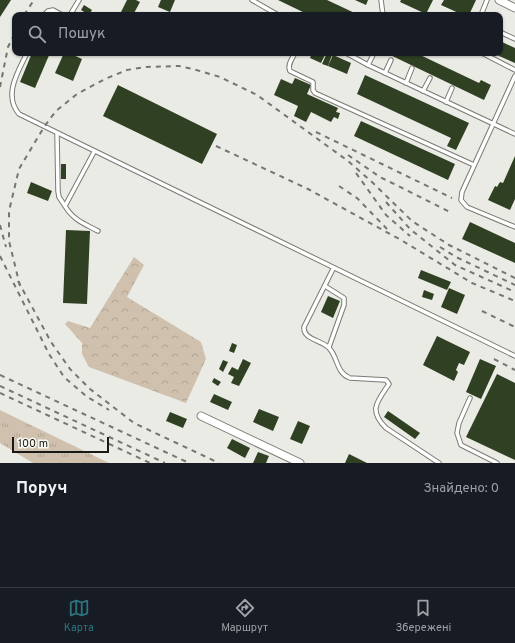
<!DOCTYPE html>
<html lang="uk">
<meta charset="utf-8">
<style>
:root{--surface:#171b24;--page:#20242c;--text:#f1f3f6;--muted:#9ea1a6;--line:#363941;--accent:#2c757e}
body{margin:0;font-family:Overpass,sans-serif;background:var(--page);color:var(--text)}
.scale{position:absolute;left:12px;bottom:10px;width:97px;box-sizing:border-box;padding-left:4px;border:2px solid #181917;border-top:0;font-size:11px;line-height:14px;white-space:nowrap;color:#181917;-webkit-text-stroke:3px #f8f9f2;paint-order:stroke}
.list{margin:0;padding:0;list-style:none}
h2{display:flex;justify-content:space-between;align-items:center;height:52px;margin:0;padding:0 16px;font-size:17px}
h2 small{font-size:13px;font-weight:400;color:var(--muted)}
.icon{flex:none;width:22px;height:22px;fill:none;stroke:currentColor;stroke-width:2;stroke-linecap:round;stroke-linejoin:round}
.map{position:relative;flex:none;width:515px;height:463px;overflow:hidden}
.search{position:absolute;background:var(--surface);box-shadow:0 1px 3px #0004;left:12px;right:12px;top:12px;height:44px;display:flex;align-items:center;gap:10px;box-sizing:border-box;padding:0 14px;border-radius:8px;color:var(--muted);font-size:15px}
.sheet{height:124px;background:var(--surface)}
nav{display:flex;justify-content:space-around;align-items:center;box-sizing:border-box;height:56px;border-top:1px solid var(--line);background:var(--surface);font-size:11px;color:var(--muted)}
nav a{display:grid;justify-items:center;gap:2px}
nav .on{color:var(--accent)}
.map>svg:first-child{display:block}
.grass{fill:url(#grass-tufts)}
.forest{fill:url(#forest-crowns)}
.building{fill:#304023}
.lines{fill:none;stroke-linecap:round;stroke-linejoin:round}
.lane-casing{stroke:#7a7b75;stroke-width:5.5}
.street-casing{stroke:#7a7b75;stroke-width:9}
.lane{stroke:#fff;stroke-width:3.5}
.street{stroke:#fff;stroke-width:7}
.rail{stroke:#757672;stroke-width:2;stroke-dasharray:5 5;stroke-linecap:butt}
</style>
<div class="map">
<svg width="515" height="463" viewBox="0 0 515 463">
<defs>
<pattern id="grass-tufts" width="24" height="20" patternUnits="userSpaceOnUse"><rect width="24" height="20" fill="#cfc1ad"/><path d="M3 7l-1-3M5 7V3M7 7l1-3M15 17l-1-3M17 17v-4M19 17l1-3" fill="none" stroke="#b1a594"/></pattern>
<pattern id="forest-crowns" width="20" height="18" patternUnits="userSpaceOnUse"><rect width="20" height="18" fill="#cfc1ad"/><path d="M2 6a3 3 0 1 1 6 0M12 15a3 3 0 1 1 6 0" fill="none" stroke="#b1a594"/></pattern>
</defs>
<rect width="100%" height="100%" fill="#ebebe5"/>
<polygon class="grass" points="0,410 109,463 33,463 0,443"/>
<polygon class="forest" points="134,257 144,265 127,297 201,342 206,359 186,403 89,367 82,354 82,343 65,324 68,321 90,328"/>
<g class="building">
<polygon points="0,0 11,0 0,17"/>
<polygon points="127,0 136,0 140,2 133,15 127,15 121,12"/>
<polygon points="161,0 175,0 170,12 158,7"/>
<polygon points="278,0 327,0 359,15 309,15"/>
<polygon points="355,0 368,0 366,5"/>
<polygon points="401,0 433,0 426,14 400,2"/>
<polygon points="444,0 476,0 469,15 463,15 441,5"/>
<polygon points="84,5 92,10 89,15 81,10"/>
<polygon points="500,41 515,48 515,63 492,53 500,53"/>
<polygon points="32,53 50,53 35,88 20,82"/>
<polygon points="64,53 69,53 82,59 73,81 55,73"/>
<polygon points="312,53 326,53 321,63 310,58"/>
<polygon points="327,53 332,55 328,66 322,64"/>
<polygon points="386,53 416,53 479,83 481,80 491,85 484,100"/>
<polygon points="333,55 351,63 347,74 328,66"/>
<polygon points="365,75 469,123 456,150 447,146 451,138 357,94"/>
<polygon points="295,78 311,85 307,94 338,108 336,112 340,113 338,119 334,117 331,122 311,112 306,122 294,116 298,106 274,95 281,79 292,84"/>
<polygon points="118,85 217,134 202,164 103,116"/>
<polygon points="361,121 455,164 448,180 354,136"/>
<polygon points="515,156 515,199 510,210 488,200 495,186 497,187 500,182 503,183"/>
<rect x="61" y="164" width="5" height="15"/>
<polygon points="31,182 52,191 48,201 27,193"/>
<polygon points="470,222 515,243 515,263 462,239"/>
<polygon points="66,230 90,231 87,304 63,303"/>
<polygon points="421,270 451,282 447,290 418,278"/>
<polygon points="449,288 465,295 457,314 441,307"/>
<polygon points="424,290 434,294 432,300 422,297"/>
<polygon points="328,296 340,301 333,318 321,312"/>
<polygon points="437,336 470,352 464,365 459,363 456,370 458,372 454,381 423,365"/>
<polygon points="232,343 237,345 234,353 229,351"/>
<polygon points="243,359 251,363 239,386 231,383 234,377 228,374 232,367 238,370"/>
<polygon points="480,359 496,366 481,399 466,392"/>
<polygon points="223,360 228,362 223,372 219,369"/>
<polygon points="497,374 515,383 515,460 466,437"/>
<polygon points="214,378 221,382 218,386 212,382"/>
<polygon points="214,394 232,402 228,410 210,402"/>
<polygon points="259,409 279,417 273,431 253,422"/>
<polygon points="388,411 420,433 415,439 384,417"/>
<polygon points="170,412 187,419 183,428 166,421"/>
<polygon points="298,421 310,426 302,444 290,439"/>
<polygon points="232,439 250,448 245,458 227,448"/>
<polygon points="258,452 269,456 266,463 253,463"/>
<polygon points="349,454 367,463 345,463"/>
</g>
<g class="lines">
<defs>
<g id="lane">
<polyline points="252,0 278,15"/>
<polyline points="381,0 383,15"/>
<polyline points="44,15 48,11 53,10 62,15"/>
<polyline points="70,15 79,0"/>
<polyline points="481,15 487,0"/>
<polyline points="500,32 515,39"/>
<path d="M27,53C18,72 3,95 19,114L515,356"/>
<path d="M295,53C292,59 287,65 290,71L313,82V90L315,93L474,165"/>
<polyline points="346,53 368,65 515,134"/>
<polyline points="482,53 515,70"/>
<polyline points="368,65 374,53"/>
<polyline points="385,73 391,60"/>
<polyline points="515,76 462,192 461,200 467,207 515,227"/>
<polyline points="406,83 412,68"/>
<polyline points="423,91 430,78"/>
<polyline points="446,102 452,88"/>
<polyline points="57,134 58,191 59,197 65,206"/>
<path d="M94,152L65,206C73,220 85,224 98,231"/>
<path d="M333,269L304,327C303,340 322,340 329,348C338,357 336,373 350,378L386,380L389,384C377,402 368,410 386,428L439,463"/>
<polyline points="325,286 344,298 344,305 329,347"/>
<polyline points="470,398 459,423 457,433 461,445 497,463"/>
</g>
<g id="street">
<polyline points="499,0 515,8"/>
<polyline points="201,416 300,463"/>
</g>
</defs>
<use href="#lane" class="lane-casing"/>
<use href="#street" class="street-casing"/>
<use href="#lane" class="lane"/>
<use href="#street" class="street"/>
<g class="rail">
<polyline points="24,15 34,0"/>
<polyline points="0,87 8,47 15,33"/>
<polyline points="316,132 452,198"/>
<polyline points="216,146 308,189 401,240 472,283 515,301"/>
<polyline points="348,155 380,177 450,212"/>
<polyline points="356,173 386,215 410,236"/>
<polyline points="339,186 357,198 387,229"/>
<polyline points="386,202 410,229 455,265 515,292"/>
<polyline points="0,225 6,247"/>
<polyline points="440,247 456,257 515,285"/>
<polyline points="0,256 49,354 64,377 86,396 109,410"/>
<polyline points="18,281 51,342 70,369 90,389 134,423 219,463"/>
<polyline points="20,286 9,241 9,211 19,169 44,127 56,111 77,94 105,79 127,70 146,67 179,66 193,69 220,77 257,95 348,161 372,182 412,221 449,245 515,278"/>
<polyline points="482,311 515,327"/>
<polyline points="494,359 515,370"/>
<polyline points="0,375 189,463"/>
<polyline points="0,386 165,463"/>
<polyline points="0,393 150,463"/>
</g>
</g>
</svg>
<div class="scale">100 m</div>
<div class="search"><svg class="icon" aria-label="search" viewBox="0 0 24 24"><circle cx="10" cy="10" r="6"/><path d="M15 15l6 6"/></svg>Пошук</div>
</div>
<section class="sheet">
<h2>Поруч<small>Знайдено: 0</small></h2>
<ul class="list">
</ul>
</section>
<nav>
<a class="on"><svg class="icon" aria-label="map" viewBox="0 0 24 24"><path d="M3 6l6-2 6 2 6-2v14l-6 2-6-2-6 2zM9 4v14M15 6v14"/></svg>Карта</a>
<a><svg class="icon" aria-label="directions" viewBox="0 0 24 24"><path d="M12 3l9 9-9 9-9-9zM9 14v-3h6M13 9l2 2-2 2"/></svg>Маршрут</a>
<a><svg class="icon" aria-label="saved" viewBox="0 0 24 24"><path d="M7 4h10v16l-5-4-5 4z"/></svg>Збережені</a>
</nav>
